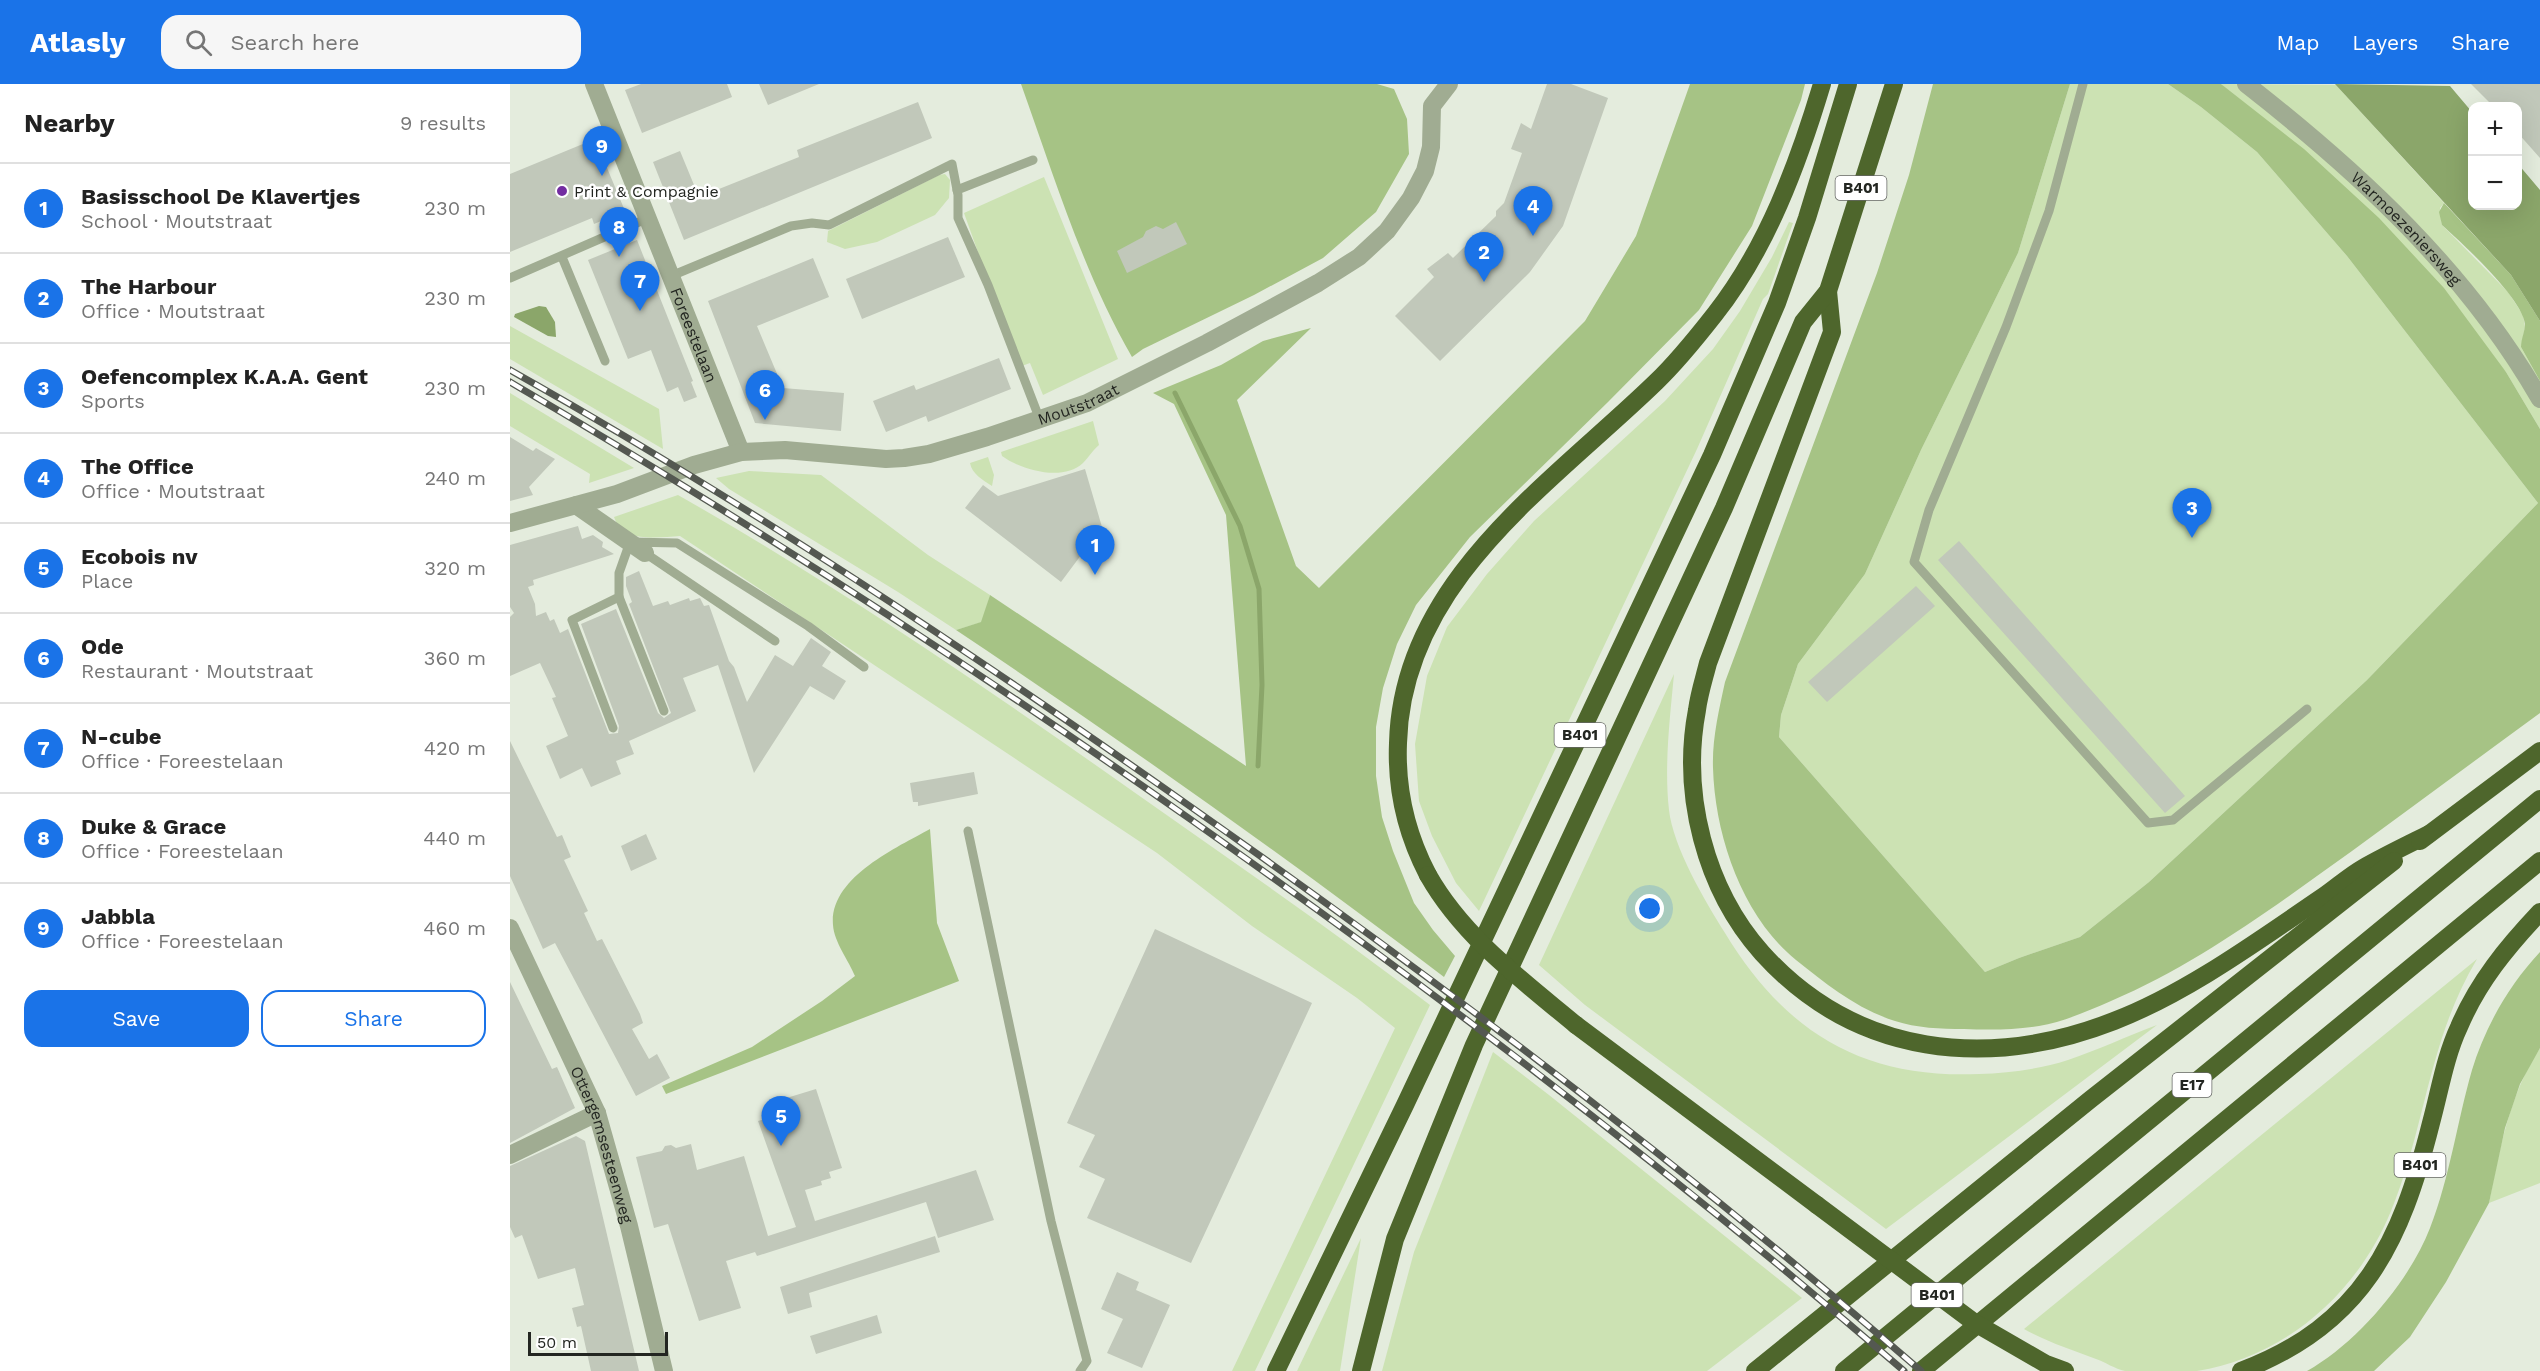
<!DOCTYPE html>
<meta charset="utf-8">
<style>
:root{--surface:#fff;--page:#f6f6f6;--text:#222;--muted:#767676;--line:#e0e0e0;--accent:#1a73e8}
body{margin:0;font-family:"Work Sans",sans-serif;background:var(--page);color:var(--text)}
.controls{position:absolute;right:18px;top:18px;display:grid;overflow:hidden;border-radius:12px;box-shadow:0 6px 24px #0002}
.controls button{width:54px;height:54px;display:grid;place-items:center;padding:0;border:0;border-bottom:2px solid var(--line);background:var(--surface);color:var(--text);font:30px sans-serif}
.scale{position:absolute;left:18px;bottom:15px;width:140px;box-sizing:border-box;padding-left:6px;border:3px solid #232621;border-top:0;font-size:16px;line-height:21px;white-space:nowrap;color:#232621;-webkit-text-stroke:4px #fff;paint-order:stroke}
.you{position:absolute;left:1140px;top:825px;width:21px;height:21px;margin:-15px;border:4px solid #fff;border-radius:50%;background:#1a73e8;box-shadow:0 0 0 9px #1a73e833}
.badge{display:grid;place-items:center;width:39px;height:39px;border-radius:50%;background:var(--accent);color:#fff;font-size:20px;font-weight:700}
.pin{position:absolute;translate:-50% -50px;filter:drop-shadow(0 2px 3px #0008)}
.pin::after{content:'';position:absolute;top:32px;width:21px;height:18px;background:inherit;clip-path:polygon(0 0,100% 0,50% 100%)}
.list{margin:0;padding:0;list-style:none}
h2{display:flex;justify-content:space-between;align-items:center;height:78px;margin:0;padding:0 24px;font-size:26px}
h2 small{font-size:20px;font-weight:400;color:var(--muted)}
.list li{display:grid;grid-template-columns:39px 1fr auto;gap:18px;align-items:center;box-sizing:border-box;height:90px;padding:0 24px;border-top:2px solid var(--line)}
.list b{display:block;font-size:22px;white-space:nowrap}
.list p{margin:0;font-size:20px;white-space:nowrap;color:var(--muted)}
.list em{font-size:20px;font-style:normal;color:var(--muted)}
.actions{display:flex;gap:12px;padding:18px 24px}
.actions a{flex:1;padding:14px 0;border:2px solid var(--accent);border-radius:18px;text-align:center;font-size:21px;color:var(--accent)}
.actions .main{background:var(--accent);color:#fff}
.icon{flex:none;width:33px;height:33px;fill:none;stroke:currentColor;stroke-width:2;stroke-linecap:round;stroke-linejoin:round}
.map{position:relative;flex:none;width:2030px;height:1287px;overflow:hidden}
header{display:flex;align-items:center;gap:36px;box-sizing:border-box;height:84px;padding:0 30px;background:var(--accent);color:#fff}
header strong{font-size:28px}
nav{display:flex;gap:33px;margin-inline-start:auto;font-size:21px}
.search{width:420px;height:54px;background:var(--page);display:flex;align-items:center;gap:15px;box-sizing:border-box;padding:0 21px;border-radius:18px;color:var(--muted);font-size:22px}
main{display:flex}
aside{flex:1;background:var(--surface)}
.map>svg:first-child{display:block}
.green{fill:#cce2b3}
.forest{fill:#a6c385}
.water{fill:#8ba66a}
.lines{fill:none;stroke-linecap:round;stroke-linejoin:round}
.stream{stroke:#8ba66a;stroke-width:5}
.building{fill:#c1c8ba}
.lane{stroke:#a0ac92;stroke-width:9}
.street{stroke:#a0ac92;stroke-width:18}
.highway{stroke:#4e662c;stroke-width:18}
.rail-casing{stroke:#545851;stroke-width:7}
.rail{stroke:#fff;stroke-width:4.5;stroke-dasharray:14;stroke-linecap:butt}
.highway-bridge{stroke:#4e662c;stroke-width:18}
.poi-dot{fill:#732da1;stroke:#fff;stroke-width:2}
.labels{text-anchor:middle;stroke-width:5;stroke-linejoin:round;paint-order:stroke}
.shield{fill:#fff;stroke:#656764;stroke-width:1.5}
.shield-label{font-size:15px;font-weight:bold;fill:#232621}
.poi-label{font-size:16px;fill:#232621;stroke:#fff;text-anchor:start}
.street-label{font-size:16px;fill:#232621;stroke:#fff}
</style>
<header>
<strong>Atlasly</strong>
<div class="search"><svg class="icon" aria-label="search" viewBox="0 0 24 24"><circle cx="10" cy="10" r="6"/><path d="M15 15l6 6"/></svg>Search here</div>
<nav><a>Map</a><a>Layers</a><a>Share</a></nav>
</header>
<main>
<aside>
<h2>Nearby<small>9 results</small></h2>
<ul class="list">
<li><span class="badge">1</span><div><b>Basisschool De Klavertjes</b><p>School · Moutstraat</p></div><em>230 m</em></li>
<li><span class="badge">2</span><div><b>The Harbour</b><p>Office · Moutstraat</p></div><em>230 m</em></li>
<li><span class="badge">3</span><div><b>Oefencomplex K.A.A. Gent</b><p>Sports</p></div><em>230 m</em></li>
<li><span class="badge">4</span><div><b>The Office</b><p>Office · Moutstraat</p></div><em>240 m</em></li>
<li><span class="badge">5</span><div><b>Ecobois nv</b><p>Place</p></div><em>320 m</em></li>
<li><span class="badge">6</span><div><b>Ode</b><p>Restaurant · Moutstraat</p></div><em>360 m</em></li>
<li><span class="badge">7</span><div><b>N-cube</b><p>Office · Foreestelaan</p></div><em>420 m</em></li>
<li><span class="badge">8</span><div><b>Duke &amp; Grace</b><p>Office · Foreestelaan</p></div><em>440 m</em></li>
<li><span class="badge">9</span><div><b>Jabbla</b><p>Office · Foreestelaan</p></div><em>460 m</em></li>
</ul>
<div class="actions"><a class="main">Save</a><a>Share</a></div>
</aside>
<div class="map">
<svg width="2030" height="1287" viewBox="0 0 2030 1287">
<rect width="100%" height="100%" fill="#e4ecdd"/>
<g class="green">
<polygon points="1560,0 1658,0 1691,23 1747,68 1837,172 2028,419 1857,596 1639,798 1570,853 1509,874 1475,888 1269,653 1271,631 1288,580 1355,490 1411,366 1508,169"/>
<polygon points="1711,0 1826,1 1934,119 1930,124 1932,141 1998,208 2013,231 2015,243 2011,263 2030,297 2030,345 1996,288"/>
<polygon points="435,90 440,96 439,114 425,131 367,158 335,165 317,158 318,147 429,91"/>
<polygon points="534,93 608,275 533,311 520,279 509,283 454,129"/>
<polygon points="1279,138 1283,139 1258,210 1253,215 1187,365 969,827 946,799 922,752 909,717 905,660 917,592 937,543 977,490 1024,437 1155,317 1203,265 1230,227 1262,173"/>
<polygon points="0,242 149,325 153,365 0,275"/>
<polygon points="0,309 124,384 79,399 80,390 0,342"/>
<path d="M583,337L589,361C582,367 579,373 573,379C553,398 511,386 492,372L491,368Z"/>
<path d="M478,373L484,391L482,402C473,396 462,390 460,379Z"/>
<polygon points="239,387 311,391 418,471 480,511 472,538 446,546 388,508 219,405 206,394"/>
<path d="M168,411C328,502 481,607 631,713C728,781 826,849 920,921L745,1287H722L885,944L847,914L742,842L647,769L170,452C149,453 113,460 104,433Z"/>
<path d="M1164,590C1160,634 1154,681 1159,726C1163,763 1195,817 1215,849C1275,948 1352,995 1469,990C1499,989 1530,985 1558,976C1588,966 1617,952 1647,941L1376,1145L1075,921L1029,881Z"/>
<path d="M1967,875C1918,957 1916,1042 1881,1127C1848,1208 1776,1273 1687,1287C1676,1287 1663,1287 1651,1287C1640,1287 1626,1287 1615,1287C1605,1285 1595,1278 1586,1275C1562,1266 1537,1258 1514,1245Z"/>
<path d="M2030,964V1099L1979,1119C1990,1065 1999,1011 2030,964Z"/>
<polygon points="983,968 1039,1011 1292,1214 1197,1287 872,1287 904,1168"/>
<polygon points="851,1154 830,1287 787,1287"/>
</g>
<g class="forest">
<path d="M511,0H867L884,5L897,35L899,70L866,128L813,174L744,211L633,265L622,273C573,188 544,92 511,0Z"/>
<path d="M1180,0H1295L1291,16L1242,142L1189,226L1098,318L960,453L906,521L887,560L873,604L866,643V692L872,733L883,767L904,819L923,846L945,872L934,893C775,772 612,657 446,546L471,538L480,511L736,682L716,431L664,320L643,309L711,281L753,257L801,244L727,316L786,482L809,504L1075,237L1126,152Z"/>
<path d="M1423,0H1560L1508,169L1411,366L1355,490L1288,580L1271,631L1269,653L1475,888L1509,874L1570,853L1639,798L1857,596L2028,419L1837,172L1747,68L1691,23L1658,0H1711L1794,65L1869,134L1934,204L1996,288L2030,345V629C1967,675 1905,721 1842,767C1765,822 1688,880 1601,917C1578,927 1553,938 1529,942C1504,946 1479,946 1454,945C1431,945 1406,944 1385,937C1347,925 1316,900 1286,876C1232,832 1205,752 1203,684C1202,655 1209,626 1215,598L1367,189L1399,91Z"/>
<path d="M1934,119L2001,191L2030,237V297L2011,263C2011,255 2015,247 2015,240C2012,214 1953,160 1932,141L1929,128Z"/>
<path d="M420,745L427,839L449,897L156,1010L152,1002L242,963L312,917L345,892C339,877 324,858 323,841C319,794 386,764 420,745Z"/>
<path d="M2030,868V964L2010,1000L1995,1044L1979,1119L1936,1198L1900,1253L1864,1287H1797C1847,1259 1899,1198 1920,1144C1940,1093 1947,1038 1962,986C1975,943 1999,901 2030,868Z"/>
</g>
<g class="water">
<polygon points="1825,0 1940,2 1962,28 1962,122 2008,122 2008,80 2030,106 2030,237 2001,191"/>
<polygon points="29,222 36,223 45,238 46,253 38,252 4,233 5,230"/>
</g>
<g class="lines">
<polyline class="stream" points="665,309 730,442 749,505 752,601 748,682"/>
</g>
<g class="building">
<polygon points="131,0 217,0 222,13 132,49 115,6"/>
<polygon points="249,0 309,0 258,21"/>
<polygon points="1037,0 1061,0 1098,14 1053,142 1020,188 930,277 885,232 924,193 917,185 938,169 943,174 986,132 986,127 994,119 1012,69 1001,65 1011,39 1021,45"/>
<polygon points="1961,0 2030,0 2030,74 2007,48 2007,22 1983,22"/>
<polygon points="408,18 422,54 174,156 143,78 170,67 189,113 289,73 287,66"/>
<polygon points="85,55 115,127 84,140 82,134 0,168 0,90"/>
<polygon points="666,138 677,160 617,189 607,167 633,153 636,147 646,142 653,145"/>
<polygon points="438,153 455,193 352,235 336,195"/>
<polygon points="127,156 183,297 181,298 187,313 174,318 168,303 157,308 141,266 118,275 78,176"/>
<polygon points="303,174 319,213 247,242 273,304 334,309 331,347 245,339 198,217"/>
<polygon points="489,274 501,305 418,338 416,332 376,348 363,317 404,301 406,306"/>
<polygon points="0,353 23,367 26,364 45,375 19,403 23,411 0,417"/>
<polygon points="575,385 592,443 551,498 455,424 473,401 488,412"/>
<polygon points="68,442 72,455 83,451 93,458 92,463 104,470 23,496 24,501 18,503 25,520 26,532 36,528 40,537 44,535 50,549 58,545 99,650 108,649 109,642 71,540 106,525 148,629 154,634 161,629 119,520 122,518 116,502 116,493 129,487 143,522 158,517 160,521 179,514 180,517 190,514 194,522 199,521 219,577 224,583 237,618 265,571 283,582 301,554 321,568 312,582 336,597 324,616 300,602 244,689 208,581 173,594 186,627 119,657 124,670 106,677 111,690 81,703 72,684 50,695 36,662 58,652 42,614 46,613 30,579 0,592 0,533 4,529 0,523 0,461"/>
<polygon points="1449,457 1675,712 1655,729 1428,476"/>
<polygon points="1406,502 1425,522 1317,618 1298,598"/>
<polygon points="0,657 47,753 52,751 61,773 54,776 78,827 74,829 87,857 92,855 130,930 133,939 122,945 139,975 147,970 160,994 126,1012 45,859 33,865 0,792"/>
<polygon points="464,688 468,710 408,722 408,718 403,718 400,699"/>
<polygon points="136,750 147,775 121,787 111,762"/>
<polygon points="645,845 802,919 681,1179 577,1134 595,1095 569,1083 585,1051 557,1039"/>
<polygon points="0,898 42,985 47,983 65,1024 0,1059"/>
<polygon points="306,1005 332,1084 319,1088 321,1094 311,1097 312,1101 295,1106 305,1137 466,1086 484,1136 428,1154 416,1118 247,1172 245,1168 216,1177 231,1224 189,1237 158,1140 144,1144 126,1073 152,1067 155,1062 161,1061 166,1064 181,1060 187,1086 234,1072 258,1152 286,1143 248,1037 275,1029 270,1016"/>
<polygon points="66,1052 75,1057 129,1287 81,1287 71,1242 67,1243 62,1224 74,1221 65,1184 28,1195 12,1151 5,1154 0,1143 0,1082"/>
<polygon points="425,1152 430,1168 299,1209 302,1223 278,1230 270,1203"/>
<polygon points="607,1188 629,1198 626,1206 660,1221 632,1284 597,1269 613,1235 591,1225"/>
<polygon points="367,1231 372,1249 306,1270 300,1252"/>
</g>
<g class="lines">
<g class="lane">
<polyline points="1573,0 1539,127 1496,243 1419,426 1404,478 1638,739 1663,736 1797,625"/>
<polyline points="447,106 523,76"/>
<polyline points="52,173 95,277"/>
<polyline points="161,192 281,142 302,139 319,141 442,80 448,111 448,134 478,201 530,336"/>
<polyline points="0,194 138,134"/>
<polyline points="135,469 265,557"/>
<polyline points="109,513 154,627"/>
<polyline points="103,644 62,536 109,513 109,489 120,458 167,459 298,542 354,583"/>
<polyline points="458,747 541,1137 577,1277 570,1287"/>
</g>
<g class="street">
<path id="s1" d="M84,0L231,368"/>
<path id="s2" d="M1736,0C1850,89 1957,188 2030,315"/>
<polyline points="66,421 135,469"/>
<path id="s3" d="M0,439L107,410L184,381L231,368L275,366L376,375L394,374L419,370L477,353L577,319L697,259L808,199L849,173L877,147L901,114L915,87L921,63L922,22L939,0"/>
<path id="s4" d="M0,844L87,1029L119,1142L154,1287"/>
<polyline points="0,1071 87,1029"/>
</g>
<g class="highway">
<path d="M1318,207L1322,248L1198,579C1194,595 1189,610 1187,626C1171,710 1195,805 1252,869C1346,973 1478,986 1604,937C1677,909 1749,856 1814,812C1827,803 1839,792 1853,784C1874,772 1897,761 1919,750"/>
<polyline points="1910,757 2030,667"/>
<path d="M918,791C896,749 886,707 888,659C892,497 1041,400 1146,298C1168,277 1187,253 1205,230C1257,164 1288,80 1312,0"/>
<polyline points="1066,941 1307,1121"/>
<polyline points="766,1287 895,1021 1202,371 1267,219 1297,134 1338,0"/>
<polyline points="851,1287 885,1155 964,961 1214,424 1293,238 1318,207 1384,0"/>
<polyline points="1245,1287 1581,1015 1884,777"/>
<polyline points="1334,1287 2030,715"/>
<polyline points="1411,1287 2030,777"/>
<path d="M1731,1287C1853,1241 1891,1158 1921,1039C1930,1006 1935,973 1949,943C1968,898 1997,863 2030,828"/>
</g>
<defs>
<g id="rail">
<path d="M0,286C235,418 461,568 681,723C933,900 1178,1085 1411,1287"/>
<path d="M0,298C233,434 459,580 680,735C926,908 1166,1090 1394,1287"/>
</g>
</defs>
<use href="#rail" class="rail-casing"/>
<use href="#rail" class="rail"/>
<g class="highway-bridge">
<path d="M918,791C953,853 1012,896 1066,941"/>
<polyline points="1307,1121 1465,1239 1536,1280 1555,1287"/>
</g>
</g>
<circle class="poi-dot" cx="52" cy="107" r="6"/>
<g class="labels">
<g class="shield">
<rect x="1325.5" y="92" width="51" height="24" rx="4.5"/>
<rect x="1044.5" y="639" width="51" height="24" rx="4.5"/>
<rect x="1662.5" y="989" width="39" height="24" rx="4.5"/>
<rect x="1884.5" y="1069" width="51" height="24" rx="4.5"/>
<rect x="1401.5" y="1199" width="51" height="24" rx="4.5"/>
</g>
<g class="shield-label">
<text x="1351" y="109">B401</text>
<text x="1070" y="656">B401</text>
<text x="1682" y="1006">E17</text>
<text x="1910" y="1086">B401</text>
<text x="1427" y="1216">B401</text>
</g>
<g class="poi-label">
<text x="64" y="113">Print &amp; Compagnie</text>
</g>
<g class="street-label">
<text dy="6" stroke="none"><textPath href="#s2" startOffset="216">Warmoezeniersweg</textPath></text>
<text dy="6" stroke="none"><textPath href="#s1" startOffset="270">Foreestelaan</textPath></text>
<text dy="6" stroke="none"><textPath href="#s3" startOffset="588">Moutstraat</textPath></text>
<text dy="6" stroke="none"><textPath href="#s4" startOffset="236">Ottergemsesteenweg</textPath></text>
</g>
</g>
</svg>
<div class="controls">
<button>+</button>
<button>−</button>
</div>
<div class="scale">50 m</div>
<div class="you"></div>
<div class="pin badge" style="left:585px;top:491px">1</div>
<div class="pin badge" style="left:974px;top:198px">2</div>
<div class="pin badge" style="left:1682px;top:454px">3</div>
<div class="pin badge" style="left:1023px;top:152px">4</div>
<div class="pin badge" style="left:271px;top:1062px">5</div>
<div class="pin badge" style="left:255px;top:336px">6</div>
<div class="pin badge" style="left:130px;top:227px">7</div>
<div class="pin badge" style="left:109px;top:173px">8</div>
<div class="pin badge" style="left:92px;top:92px">9</div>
</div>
</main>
